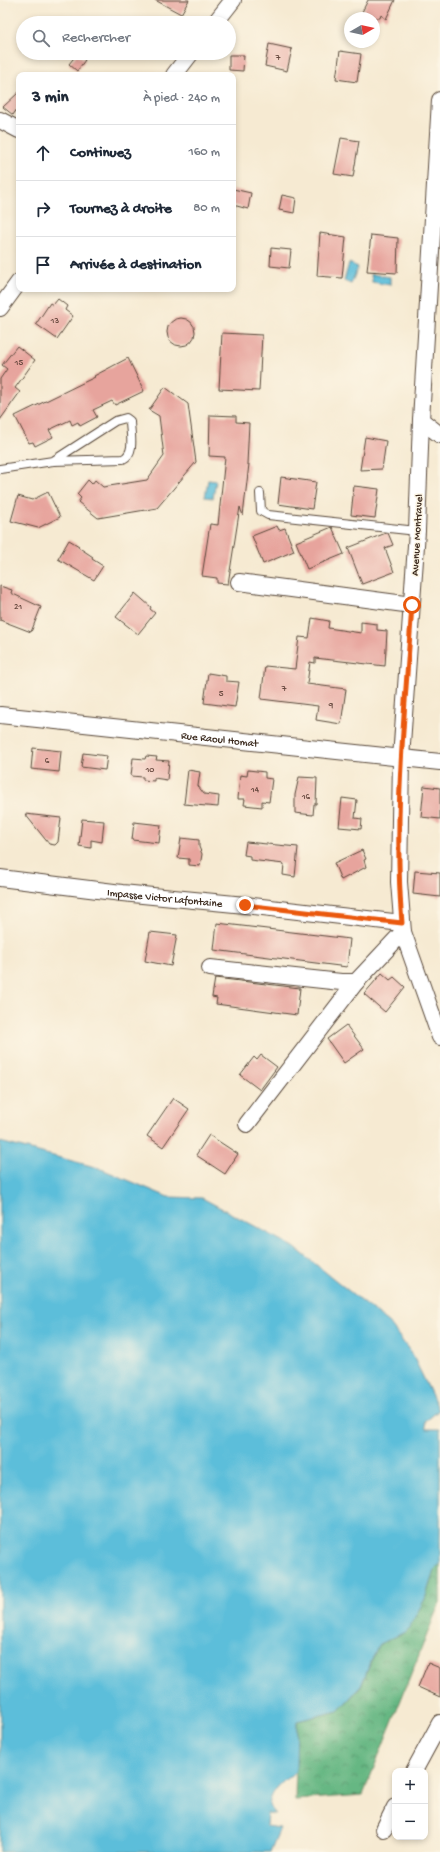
<!DOCTYPE html>
<html lang="fr">
<meta charset="utf-8">
<style>
:root{--surface:#fff;--page:#f2f2f3;--text:#1f2937;--muted:#747a83;--line:#e0e1e3}
body{margin:0;font-family:"Gochi Hand",sans-serif;background:var(--page);color:var(--text)}
.controls{position:absolute;right:12px;bottom:12px;display:grid;overflow:hidden;border-radius:8px;box-shadow:0 2px 6px #0003}
.controls button{width:36px;height:36px;display:grid;place-items:center;padding:0;border:0;border-bottom:1px solid var(--line);background:var(--surface);color:var(--text);font:20px sans-serif}
.compass{position:absolute;left:344px;top:12px;width:36px;height:36px;border-radius:50%;background:var(--surface);box-shadow:0 2px 6px #0003;rotate:81deg}
.stop{position:absolute;width:12px;height:12px;margin:-9px;border:3px solid #ea580c;border-radius:50%;background:#fff}
.stop.end{background:#ea580c;border-color:#fff;box-shadow:0 1px 4px #0008}
.list{margin:0;padding:0;list-style:none}
h2{display:flex;justify-content:space-between;align-items:center;height:52px;margin:0;padding:0 16px;font-size:17px}
h2 small{font-size:13px;font-weight:400;color:var(--muted)}
.list li{display:grid;grid-template-columns:26px 1fr auto;gap:12px;align-items:center;box-sizing:border-box;height:56px;padding:0 16px;border-top:1px solid var(--line)}
.list b{display:block;font-size:15px;white-space:nowrap}
.list em{font-size:13px;font-style:normal;color:var(--muted)}
.icon{flex:none;width:22px;height:22px;fill:none;stroke:currentColor;stroke-width:2;stroke-linecap:round;stroke-linejoin:round}
.map{position:relative;flex:none;width:440px;height:1852px;overflow:hidden}
.search{position:absolute;background:var(--surface);box-shadow:0 2px 6px #0003;left:16px;top:16px;width:220px;height:44px;display:flex;align-items:center;gap:10px;box-sizing:border-box;padding:0 14px;border-radius:22px;color:var(--muted);font-size:15px}
.panel{position:absolute;background:var(--surface);box-shadow:0 2px 6px #0003;left:16px;top:72px;width:220px;height:220px;border-radius:8px}
.map>svg:first-child{display:block}
.forest{fill:url(#forest-crowns);stroke:#507050}
.water{fill:#5cbeda;stroke:#4c747c}
.building{fill:#e7a49d}
.lines{fill:none;stroke-linecap:round;stroke-linejoin:round}
.service-casing{stroke:#574739;stroke-width:10}
.minor-casing{stroke:#574739;stroke-width:18}
.service{stroke:#fff;stroke-width:8}
.minor{stroke:#fff;stroke-width:16}
.route{stroke:#ea580c;stroke-width:5}
.labels{text-anchor:middle;stroke-width:3;stroke-linejoin:round;paint-order:stroke}
.number-label{font-size:9px;fill:#66483e}
.street-label{font-size:11px;fill:#3b2a1e;stroke:#fcf5e5}
</style>
<div class="map">
<svg width="440" height="1852" viewBox="0 0 440 1852">
<defs>
<pattern id="forest-crowns" width="20" height="18" patternUnits="userSpaceOnUse"><rect width="20" height="18" fill="#66b783"/><path d="M2 6a3 3 0 1 1 6 0M12 15a3 3 0 1 1 6 0" fill="none" stroke="#55956b"/></pattern>
</defs>
<rect width="100%" height="100%" fill="#fcf5e5"/>
<filter id="ink" filterUnits="userSpaceOnUse"><feTurbulence type="fractalNoise" baseFrequency=".025" numOctaves="2"/><feDisplacementMap in="SourceGraphic" scale="8" xChannelSelector="R" yChannelSelector="G"/><feConvolveMatrix kernelMatrix="1 2 1 2 8 2 1 2 1" color-interpolation-filters="sRGB"/></filter>
<filter id="wash" filterUnits="userSpaceOnUse"><feTurbulence type="fractalNoise" baseFrequency=".012" numOctaves="4" result="noise"/><feDisplacementMap in="SourceGraphic" scale="16" xChannelSelector="R" yChannelSelector="G"/><feGaussianBlur stdDeviation="0.9" result="paint"/><feColorMatrix in="noise" values="0 0 0 0 0 0 0 0 0 0 0 0 0 0 0 0 0 1.4 0 .05"/><feComposite in="paint" operator="in"/></filter>
<g filter="url(#wash)">
<rect width="100%" height="100%" fill="#f6ead2"/>
<polygon class="forest" points="440,1564 440,1602 363,1795 295,1800 297,1721 338,1711 361,1687 378,1645 407,1631 425,1599 434,1570"/>
<g class="water">
<polygon points="349,263 358,267 351,284 344,281"/>
<polygon points="371,274 390,277 390,285 372,282"/>
<polygon points="208,480 216,481 213,498 205,497"/>
<path d="M0,1142L99,1168L168,1197L202,1198L294,1247L389,1323L412,1354L439,1410L425,1422L426,1429H440V1564L434,1570L425,1599L407,1631L378,1645L361,1686L338,1711L297,1721L296,1771C283,1782 271,1789 269,1806L276,1814L267,1813L266,1826L280,1828L270,1852H0Z"/>
</g>
<g id="blocks">
<g class="building">
<polygon points="155,0 189,0 181,14"/>
<polygon points="368,0 395,0 386,19 381,15 380,18 359,18"/>
<polygon points="269,44 292,49 287,71 265,66"/>
<polygon points="340,51 361,54 357,82 336,79"/>
<polygon points="77,54 85,60 77,71 69,64"/>
<polygon points="229,55 244,55 243,71 229,70"/>
<polygon points="19,92 19,106 13,115 3,107"/>
<polygon points="341,138 359,141 353,177 334,174"/>
<polygon points="233,189 251,193 248,209 233,205"/>
<polygon points="282,195 296,198 294,213 279,210"/>
<polygon points="320,233 346,237 342,278 317,276"/>
<polygon points="371,235 398,238 397,273 367,271"/>
<polygon points="271,248 291,250 289,268 270,266"/>
<polygon points="58,299 67,306 65,310 73,316 57,339 36,324 50,303 53,305"/>
<circle cx="181" cy="332" r="14"/>
<polygon points="222,333 262,335 259,391 219,389"/>
<polygon points="17,346 35,360 15,388 20,392 0,420 0,379 7,369 2,365"/>
<polygon points="128,358 144,391 115,405 112,401 93,410 97,417 80,426 78,422 72,425 70,420 49,430 53,437 35,446 33,442 29,443 15,416 95,377 94,376"/>
<polygon points="165,387 188,404 196,462 157,508 98,518 78,502 81,498 77,494 88,480 92,484 95,480 103,487 147,480 164,456 159,416 149,410"/>
<polygon points="210,415 236,416 236,422 249,423 247,464 249,464 243,516 240,507 228,584 217,583 217,578 202,576 210,524 218,525 225,457 209,456"/>
<polygon points="365,437 386,441 382,469 360,470"/>
<polygon points="281,477 316,482 312,509 278,504"/>
<polygon points="354,486 379,489 375,518 351,515"/>
<polygon points="48,492 60,517 38,528 11,521 18,496 32,500"/>
<polygon points="277,526 279,530 285,528 294,551 263,564 252,536"/>
<polygon points="332,527 344,554 307,569 296,542"/>
<polygon points="386,533 388,533 393,545 385,548 394,572 362,584 348,548"/>
<polygon points="69,540 79,546 78,547 93,557 92,559 103,566 94,580 58,559"/>
<polygon points="0,586 12,590 11,593 41,607 31,632 0,620"/>
<polygon points="135,593 151,607 150,609 155,613 138,634 116,617"/>
<polygon points="312,618 329,621 328,628 361,633 361,622 377,624 377,630 387,631 385,666 315,658 315,663 310,662 307,684 346,689 341,724 316,720 318,706 261,699 265,666 295,669 299,637 309,638"/>
<polygon points="208,673 226,676 226,681 239,682 235,707 204,703"/>
<polygon points="33,748 61,751 59,772 31,769"/>
<polygon points="83,753 107,756 105,770 81,767"/>
<polygon points="146,756 157,757 156,760 169,761 167,780 154,778 154,781 143,780 143,777 131,776 133,758 145,759"/>
<polygon points="188,770 200,772 198,786 204,794 219,796 218,807 184,804"/>
<polygon points="248,770 265,772 265,778 272,779 269,802 262,801 262,807 244,805 245,799 238,799 240,775 247,776"/>
<polygon points="299,777 317,778 316,804 314,804 313,815 295,813 295,795"/>
<polygon points="424,786 440,788 440,819 421,817"/>
<polygon points="342,798 357,800 355,818 362,819 361,829 339,827"/>
<polygon points="25,814 61,818 58,842 55,845 49,844"/>
<polygon points="82,819 104,821 102,842 91,840 91,848 79,846"/>
<polygon points="134,822 161,825 159,843 132,840"/>
<polygon points="181,838 199,840 199,847 202,854 200,866 189,865 189,859 178,858"/>
<polygon points="246,842 298,847 295,877 283,875 284,864 250,860 250,856 244,855"/>
<polygon points="362,850 366,859 364,860 366,867 341,880 334,863"/>
<polygon points="415,871 440,873 440,897 413,894"/>
<polygon points="217,923 350,939 347,967 214,950"/>
<polygon points="150,932 177,935 171,966 145,961"/>
<polygon points="382,973 390,980 394,977 405,987 385,1012 364,994"/>
<polygon points="215,978 300,988 297,1015 216,1004 217,998 212,997"/>
<polygon points="346,1025 364,1049 344,1063 327,1039"/>
<polygon points="261,1055 277,1067 260,1090 240,1075 254,1057 257,1060"/>
<polygon points="173,1098 189,1109 163,1147 147,1136"/>
<polygon points="209,1135 238,1154 225,1174 196,1155"/>
<polygon points="428,1663 440,1668 440,1697 418,1687"/>
</g>
</g>
</g>
<g filter="url(#ink)">
<use href="#blocks" fill-opacity="0" stroke="#574739" stroke-width="1"/>
<g class="lines">
<defs>
<g id="service">
<path d="M0,469L53,461L123,459C136,453 130,433 130,421L126,418L115,421L53,461"/>
<polyline points="260,493 261,511 268,515 417,531"/>
</g>
<g id="minor">
<polyline points="215,23 233,0"/>
<polyline points="174,75 191,53"/>
<polyline points="440,100 421,420 417,531 401,758 399,882 403,932 440,1037"/>
<polyline points="0,120 19,130"/>
<polyline points="0,308 19,282"/>
<polyline points="421,420 440,435"/>
<polyline points="239,582 412,605"/>
<path id="s1" d="M0,715L440,762"/>
<path id="s2" d="M0,878L122,893L245,905L402,923"/>
<polyline points="210,968 341,982 356,982 403,932"/>
<polyline points="247,1124 356,982"/>
<polyline points="414,1771 440,1723"/>
<polyline points="384,1829 395,1807"/>
</g>
</defs>
<use href="#service" class="service-casing"/>
<use href="#minor" class="minor-casing"/>
<use href="#service" class="service"/>
<use href="#minor" class="minor"/>
</g>
</g>
<g class="lines" filter="url(#ink)">
<path class="route" d="M245,905L402,923C393,818 405,710 412,605"/>
</g>
<g class="labels">
<g class="number-label">
<text x="278" y="60">7</text>
<text x="55" y="323">13</text>
<text x="19" y="365">15</text>
<text x="18" y="609">21</text>
<text x="284" y="691">7</text>
<text x="221" y="696">5</text>
<text x="331" y="708">9</text>
<text x="47" y="763">6</text>
<text x="150" y="772">10</text>
<text x="255" y="792">14</text>
<text x="306" y="799">16</text>
</g>
<g class="street-label">
<text transform="translate(416 535) rotate(-87)" y="4">Avenue Montravel</text>
<text dy="4" stroke="none"><textPath href="#s1" startOffset="221">Rue Raoul Homat</textPath></text>
<text dy="4" stroke="none"><textPath href="#s2" startOffset="166">Impasse Victor Lafontaine</textPath></text>
</g>
</g>
</svg>
<div class="controls">
<button>+</button>
<button>−</button>
</div>
<svg class="compass" viewBox="-18 -18 36 36"><path d="M0-13l5 13h-10z" fill="#e53935"/><path d="M0 13l5-13h-10z" fill="#747a83"/></svg>
<div class="stop" style="left:412px;top:605px"></div>
<div class="stop end" style="left:245px;top:905px"></div>
<div class="search"><svg class="icon" aria-label="search" viewBox="0 0 24 24"><circle cx="10" cy="10" r="6"/><path d="M15 15l6 6"/></svg>Rechercher</div>
<section class="panel">
<h2>3 min<small>À pied · 240 m</small></h2>
<ul class="list">
<li><svg class="icon" aria-label="ahead" viewBox="0 0 24 24"><path d="M12 20V5M6 11l6-6 6 6"/></svg><div><b>Continuez</b></div><em>160 m</em></li>
<li><svg class="icon" aria-label="right" viewBox="0 0 24 24"><path d="M7 20v-9h11M14 6l5 5-5 5"/></svg><div><b>Tournez à droite</b></div><em>80 m</em></li>
<li><svg class="icon" aria-label="arrive" viewBox="0 0 24 24"><path d="M6 21V4h12l-3 4 3 4H6"/></svg><div><b>Arrivée à destination</b></div></li>
</ul>
</section>
</div>
